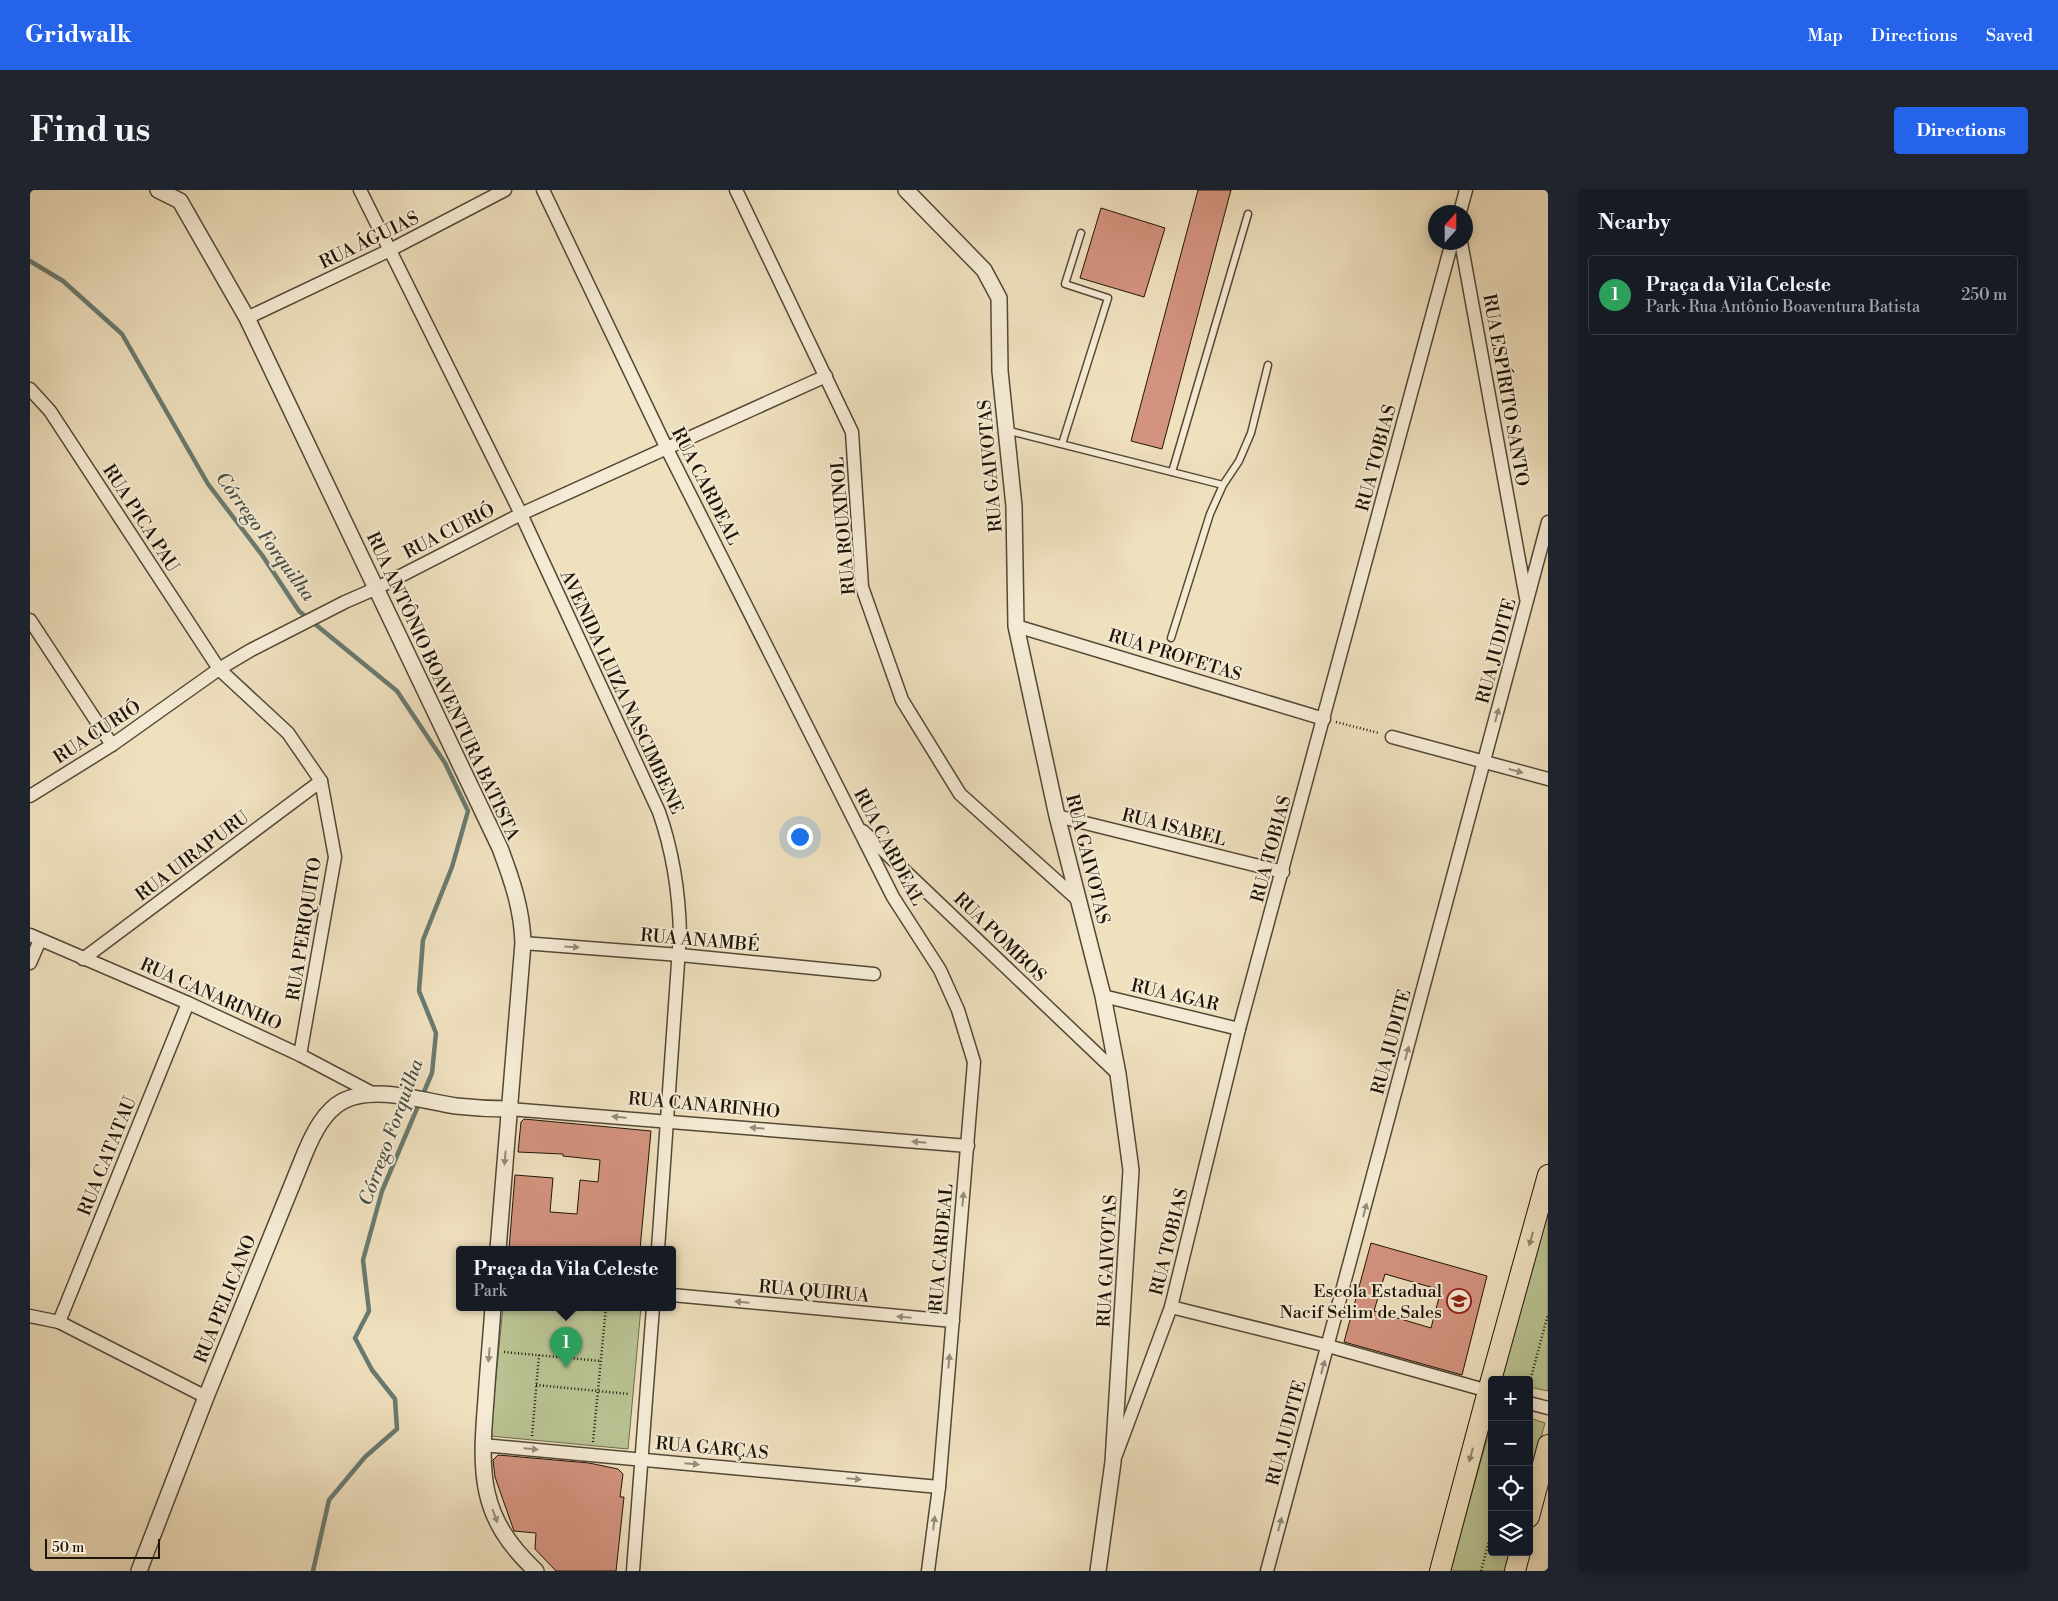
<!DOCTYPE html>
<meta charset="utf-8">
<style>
:root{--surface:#171b24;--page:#20242c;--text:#f1f3f6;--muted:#9ea1a6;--line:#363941;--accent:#2563eb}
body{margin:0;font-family:"Libre Bodoni",serif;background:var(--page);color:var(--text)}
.controls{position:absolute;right:15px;bottom:15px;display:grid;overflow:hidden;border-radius:5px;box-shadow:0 2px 12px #0003}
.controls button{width:45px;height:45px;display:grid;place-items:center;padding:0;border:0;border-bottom:1px solid var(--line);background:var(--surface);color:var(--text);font:25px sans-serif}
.compass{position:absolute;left:1398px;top:15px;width:45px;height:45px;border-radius:50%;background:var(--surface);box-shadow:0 2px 12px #0003;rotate:21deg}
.scale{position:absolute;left:15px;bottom:12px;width:115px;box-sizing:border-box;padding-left:5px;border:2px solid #1f1508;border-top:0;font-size:14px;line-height:18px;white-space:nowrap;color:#1f1508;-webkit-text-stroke:4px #f5ebd5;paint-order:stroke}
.you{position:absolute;left:769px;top:646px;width:18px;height:18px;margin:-12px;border:4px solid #fff;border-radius:50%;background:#1a73e8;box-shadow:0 0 0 8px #1a73e833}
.badge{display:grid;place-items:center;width:32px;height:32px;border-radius:50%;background:var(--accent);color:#fff;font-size:16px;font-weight:700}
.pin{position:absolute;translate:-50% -41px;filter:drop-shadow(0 1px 2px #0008)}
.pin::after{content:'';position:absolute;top:26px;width:18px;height:15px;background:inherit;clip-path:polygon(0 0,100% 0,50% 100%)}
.popup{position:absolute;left:426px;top:1056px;width:220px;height:65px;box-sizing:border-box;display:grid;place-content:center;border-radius:5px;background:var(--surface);filter:drop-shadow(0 1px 4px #0005);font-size:16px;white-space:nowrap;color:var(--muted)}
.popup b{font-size:19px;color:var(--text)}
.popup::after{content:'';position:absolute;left:50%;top:100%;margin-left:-10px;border:10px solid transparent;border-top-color:var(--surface)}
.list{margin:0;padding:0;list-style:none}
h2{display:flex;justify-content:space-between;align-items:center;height:65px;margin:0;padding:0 20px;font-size:21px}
h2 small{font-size:16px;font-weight:400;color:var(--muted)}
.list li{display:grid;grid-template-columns:32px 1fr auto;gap:15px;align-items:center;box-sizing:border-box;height:80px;margin:0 10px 10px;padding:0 10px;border:1px solid var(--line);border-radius:5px}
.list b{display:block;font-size:19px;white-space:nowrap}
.list p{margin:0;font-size:16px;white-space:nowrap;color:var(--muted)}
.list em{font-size:16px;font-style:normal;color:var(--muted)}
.icon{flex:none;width:28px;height:28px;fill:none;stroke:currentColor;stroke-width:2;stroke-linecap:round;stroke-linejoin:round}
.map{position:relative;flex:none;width:1518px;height:1381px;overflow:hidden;border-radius:5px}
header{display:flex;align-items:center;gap:30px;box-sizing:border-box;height:70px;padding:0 25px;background:var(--accent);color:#fff}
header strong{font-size:24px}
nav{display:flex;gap:28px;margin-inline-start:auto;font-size:18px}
.intro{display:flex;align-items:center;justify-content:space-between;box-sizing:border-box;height:120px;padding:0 30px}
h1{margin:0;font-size:35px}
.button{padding:12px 22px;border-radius:5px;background:var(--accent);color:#fff;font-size:18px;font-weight:700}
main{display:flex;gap:30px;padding:0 30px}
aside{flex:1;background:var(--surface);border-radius:5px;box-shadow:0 2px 12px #0003}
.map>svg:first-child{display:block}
.green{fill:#b9c292;stroke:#6c6c4d}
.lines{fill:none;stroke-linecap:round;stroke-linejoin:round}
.stream{stroke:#697a70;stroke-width:4.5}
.building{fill:#d4937f;stroke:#1f1508;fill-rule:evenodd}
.service-casing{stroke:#534836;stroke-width:9}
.minor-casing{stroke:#534836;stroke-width:15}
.tertiary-casing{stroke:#534836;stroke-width:18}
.primary-casing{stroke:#1f1508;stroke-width:22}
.path{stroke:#1f1508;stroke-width:2.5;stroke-dasharray:1 2.5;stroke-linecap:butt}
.service{stroke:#f5ebd5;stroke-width:6}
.minor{stroke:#f5ebd5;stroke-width:12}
.tertiary{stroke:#f5ebd5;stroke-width:15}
.primary{stroke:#efe0be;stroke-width:20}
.oneway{fill:#958b79}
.oneway2{fill:#91856c}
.labels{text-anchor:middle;stroke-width:4;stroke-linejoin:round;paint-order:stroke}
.street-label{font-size:18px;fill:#1f1508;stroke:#f5ebd5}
.poi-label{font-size:18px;fill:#1f1508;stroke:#f5ebd5;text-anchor:end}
.water-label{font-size:19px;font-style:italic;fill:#4a5045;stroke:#f5ebd5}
</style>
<header>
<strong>Gridwalk</strong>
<nav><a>Map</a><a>Directions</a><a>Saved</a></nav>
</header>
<div class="intro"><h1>Find us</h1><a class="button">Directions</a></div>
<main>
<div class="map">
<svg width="1518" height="1381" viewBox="0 0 1518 1381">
<rect width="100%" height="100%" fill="#efe0be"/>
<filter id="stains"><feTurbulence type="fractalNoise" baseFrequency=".004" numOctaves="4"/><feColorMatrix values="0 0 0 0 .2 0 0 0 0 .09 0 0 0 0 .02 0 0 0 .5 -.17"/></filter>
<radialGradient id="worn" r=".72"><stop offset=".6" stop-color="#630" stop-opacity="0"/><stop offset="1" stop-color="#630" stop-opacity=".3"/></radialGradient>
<g class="green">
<polygon points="1518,1020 1518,1201 1499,1197 1499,1190 1471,1190"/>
<polygon points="473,1117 611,1117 598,1259 460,1246"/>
<polygon points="1499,1228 1515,1233 1499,1290"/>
<polygon points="1462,1231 1462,1362 1480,1362 1475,1381 1420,1381"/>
</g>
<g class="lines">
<polyline class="stream" points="0,71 33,91 92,144 178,294 232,365 269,421 367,501 415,573 438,621 422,677 393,750 389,801 406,843 402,883 352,1001 333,1070 339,1121 325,1148 342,1180 365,1209 367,1239 335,1267 299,1310 283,1381"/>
</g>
<g class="building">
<polygon points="1168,0 1201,0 1132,259 1101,251"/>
<polygon points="1071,18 1135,38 1114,107 1050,88"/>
<polygon points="494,929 621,941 610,1059 479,1059 485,985 523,988 520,1022 547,1024 550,990 568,992 570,970 533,966 533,964 488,962 491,932"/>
<path d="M1341,1053L1457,1086L1432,1185L1314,1152ZM1355,1084L1411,1100L1401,1138L1344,1121Z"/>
<polygon points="468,1265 559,1273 588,1279 593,1284 590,1307 594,1307 586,1381 526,1381 505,1359 506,1343 484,1341 465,1287 463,1270"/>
</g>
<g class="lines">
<defs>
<g id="service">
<polyline points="976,240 1193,295"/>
<polyline points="1032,254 1078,108 1035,94 1051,43"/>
<polyline points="1142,282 1218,24"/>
<polyline points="1141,448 1180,324 1193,295 1209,271 1221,243 1238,175"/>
</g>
<g id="minor">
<path d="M330,0L491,324L629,622C643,662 649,702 650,744L628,1059"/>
<polyline points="513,0 637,259 863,707 910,780 928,820 944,872 909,1297 898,1381"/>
<polyline points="706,0 822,242 832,397 872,510 930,604 1048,710"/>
<polyline points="1430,22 1436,0"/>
<polyline points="1431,52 1496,408"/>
<polyline points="217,128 360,60 475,0"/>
<polyline points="0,199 20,221 189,479 258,543 291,591 305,667 270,865"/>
<polyline points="0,430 82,555"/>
<polyline points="986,436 1294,529"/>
<polyline points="1362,547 1518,589"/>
<polyline points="0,606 82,555 189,479 221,460 315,412 347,398 491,324 796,186"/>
<polyline points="1027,626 1253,682"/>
<polyline points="833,641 1088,884"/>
<polyline points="0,745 158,813 270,865 344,904"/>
<polyline points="493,753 650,765 844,784"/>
<polyline points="53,769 291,591"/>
<polyline points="0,773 10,750"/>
<polyline points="1073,806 1209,839"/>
<polyline points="479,919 938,956"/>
<polyline points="642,1105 923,1131"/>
<polyline points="1141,1117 1298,1156 1462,1202"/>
<polyline points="0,1126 29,1132 176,1207"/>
<polyline points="29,1132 158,813"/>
<polyline points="1499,1213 1518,1218"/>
<polyline points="452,1255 909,1297"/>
<polyline points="1086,1265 1141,1117 1209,839 1422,52"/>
<polyline points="603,1381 623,1117"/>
<polyline points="1237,1381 1518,332"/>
</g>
<g id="tertiary">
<path d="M128,0L150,11L217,128L470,658C482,690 492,719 493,753L468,1059"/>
<polyline points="876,0 954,80 969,108 970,181 984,316 986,436 1027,626 1073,806 1088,884 1101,980 1083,1272 1068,1381"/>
<path d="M463,1117C461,1147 458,1178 456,1209C450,1283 448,1327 506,1381"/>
<path d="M109,1381L176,1207L275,963C283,944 294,921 313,911C345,895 392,911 426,916C444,918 461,919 479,919"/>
</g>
<g id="primary">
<polyline points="1499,1327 1518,1255"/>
<polyline points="1410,1381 1458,1201 1518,985"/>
<polyline points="1485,1381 1490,1362"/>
</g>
</defs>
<use href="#service" class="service-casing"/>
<use href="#minor" class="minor-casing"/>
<use href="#tertiary" class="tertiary-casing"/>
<use href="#primary" class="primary-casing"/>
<g class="path">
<polyline points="1306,532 1349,543"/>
<polyline points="474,1162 571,1171"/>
<polyline points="506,1195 599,1204"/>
<polyline points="1499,1195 1518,1124"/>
<polyline points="502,1246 509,1165"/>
<polyline points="563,1252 576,1117"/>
<polyline points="1451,1381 1462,1340"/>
</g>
<use href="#service" class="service"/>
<use href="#minor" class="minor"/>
<use href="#tertiary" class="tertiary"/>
<use href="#primary" class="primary"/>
</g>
<defs><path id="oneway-solid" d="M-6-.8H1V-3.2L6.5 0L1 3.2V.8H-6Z" transform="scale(1.25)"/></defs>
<g class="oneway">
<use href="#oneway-solid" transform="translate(1467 525) rotate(-75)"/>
<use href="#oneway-solid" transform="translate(1486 581) rotate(15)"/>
<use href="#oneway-solid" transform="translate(542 757) rotate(4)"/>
<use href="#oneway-solid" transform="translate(1377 863) rotate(-75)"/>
<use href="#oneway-solid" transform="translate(589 927) rotate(-175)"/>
<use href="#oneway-solid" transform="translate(727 938) rotate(-175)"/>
<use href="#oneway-solid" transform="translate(889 952) rotate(-175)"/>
<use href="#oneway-solid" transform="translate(475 968) rotate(95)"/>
<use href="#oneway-solid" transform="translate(933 1009) rotate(-85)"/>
<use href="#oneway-solid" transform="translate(1335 1020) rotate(-75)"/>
<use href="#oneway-solid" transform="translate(712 1112) rotate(-175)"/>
<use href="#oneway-solid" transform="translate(874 1127) rotate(-175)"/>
<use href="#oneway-solid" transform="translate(459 1165) rotate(95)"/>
<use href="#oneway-solid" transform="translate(919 1171) rotate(-85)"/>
<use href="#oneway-solid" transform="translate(1293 1177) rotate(-75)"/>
<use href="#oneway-solid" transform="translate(501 1259) rotate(5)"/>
<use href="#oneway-solid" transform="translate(662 1274) rotate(5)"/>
<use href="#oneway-solid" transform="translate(824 1289) rotate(5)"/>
<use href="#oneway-solid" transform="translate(465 1326) rotate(69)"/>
<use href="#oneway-solid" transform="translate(904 1333) rotate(-83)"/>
<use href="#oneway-solid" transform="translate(1250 1334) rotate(-75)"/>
</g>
<g class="oneway2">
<use href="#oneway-solid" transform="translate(1501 1049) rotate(105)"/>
<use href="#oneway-solid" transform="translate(1441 1265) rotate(105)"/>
</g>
<defs>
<symbol id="school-ring" viewBox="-11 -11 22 22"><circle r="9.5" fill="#f5ebd5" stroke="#8f2418" stroke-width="1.5"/><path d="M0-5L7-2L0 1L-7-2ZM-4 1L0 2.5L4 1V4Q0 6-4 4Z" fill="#8f2418"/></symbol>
</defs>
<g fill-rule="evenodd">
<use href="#school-ring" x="1415" y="1097" width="28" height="28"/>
</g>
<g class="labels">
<g class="street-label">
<text transform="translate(339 50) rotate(-26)" y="6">RUA ÁGUIAS</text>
<text transform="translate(1476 200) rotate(80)" y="6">RUA ESPÍRITO SANTO</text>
<text transform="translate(1346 268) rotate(-75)" y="6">RUA TOBIAS</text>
<text transform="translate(960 276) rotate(-95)" y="6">RUA GAIVOTAS</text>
<text transform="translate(676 296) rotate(63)" y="6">RUA CARDEAL</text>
<text transform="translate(111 328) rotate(57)" y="6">RUA PICA PAU</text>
<text transform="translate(813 336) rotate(-95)" y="6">RUA ROUXINOL</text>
<text transform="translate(419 341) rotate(-27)" y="6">RUA CURIÓ</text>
<text transform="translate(1466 461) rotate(-75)" y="6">RUA JUDITE</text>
<text transform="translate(1145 465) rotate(17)" y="6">RUA PROFETAS</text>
<text transform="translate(413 496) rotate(65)" y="6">RUA ANTÔNIO BOAVENTURA BATISTA</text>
<text transform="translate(592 502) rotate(65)" y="6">AVENIDA LUIZA NASCIMBENE</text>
<text transform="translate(67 542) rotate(-33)" y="6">RUA CURIÓ</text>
<text transform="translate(1144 637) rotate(14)" y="6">RUA ISABEL</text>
<text transform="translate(859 657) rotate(62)" y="6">RUA CARDEAL</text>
<text transform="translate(1241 659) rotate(-75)" y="6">RUA TOBIAS</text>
<text transform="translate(162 666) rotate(-37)" y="6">RUA UIRAPURU</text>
<text transform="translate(1058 669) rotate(76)" y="6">RUA GAIVOTAS</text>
<text transform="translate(274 739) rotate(-81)" y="6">RUA PERIQUITO</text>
<text transform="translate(970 747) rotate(44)" y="6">RUA POMBOS</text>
<text transform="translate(670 750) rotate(5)" y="6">RUA ANAMBÉ</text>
<text transform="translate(181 804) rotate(24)" y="6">RUA CANARINHO</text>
<text transform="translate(1145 805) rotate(13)" y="6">RUA AGAR</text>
<text transform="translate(1361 852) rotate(-75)" y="6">RUA JUDITE</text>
<text transform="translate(674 915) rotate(5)" y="6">RUA CANARINHO</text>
<text transform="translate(77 966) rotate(-68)" y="6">RUA CATATAU</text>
<text transform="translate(1139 1052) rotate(-76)" y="6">RUA TOBIAS</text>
<text transform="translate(911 1058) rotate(-85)" y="6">RUA CARDEAL</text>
<text transform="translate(1077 1071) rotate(-87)" y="6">RUA GAIVOTAS</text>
<text transform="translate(784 1101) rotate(5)" y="6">RUA QUIRUA</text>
<text transform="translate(195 1109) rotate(-68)" y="6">RUA PELICANO</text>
<text transform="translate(1256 1243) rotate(-75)" y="6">RUA JUDITE</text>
<text transform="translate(682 1258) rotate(5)" y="6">RUA GARÇAS</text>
</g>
<g class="poi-label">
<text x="1412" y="1107">Escola Estadual<tspan x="1412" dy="21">Nacif Selim de Sales</tspan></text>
</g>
<g class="water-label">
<text transform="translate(236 346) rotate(54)" y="7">Córrego Forquilha</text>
<text transform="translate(360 942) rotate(-70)" y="7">Córrego Forquilha</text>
</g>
</g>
<rect width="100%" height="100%" filter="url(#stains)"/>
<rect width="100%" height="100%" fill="url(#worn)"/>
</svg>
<div class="controls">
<button>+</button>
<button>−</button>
<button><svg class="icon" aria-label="locate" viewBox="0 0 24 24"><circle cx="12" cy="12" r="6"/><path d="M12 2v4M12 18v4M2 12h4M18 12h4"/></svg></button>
<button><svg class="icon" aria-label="layers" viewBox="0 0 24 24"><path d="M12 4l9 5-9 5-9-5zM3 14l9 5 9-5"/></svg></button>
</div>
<svg class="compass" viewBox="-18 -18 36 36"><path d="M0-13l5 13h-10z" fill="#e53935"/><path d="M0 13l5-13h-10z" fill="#9ea1a6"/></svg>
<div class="scale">50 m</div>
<div class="you"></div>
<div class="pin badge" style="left:536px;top:1178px;background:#2e9e5b">1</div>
<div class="popup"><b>Praça da Vila Celeste</b>Park</div>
</div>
<aside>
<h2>Nearby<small></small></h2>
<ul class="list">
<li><span class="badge" style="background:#2e9e5b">1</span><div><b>Praça da Vila Celeste</b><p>Park · Rua Antônio Boaventura Batista</p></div><em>250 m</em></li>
</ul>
</aside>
</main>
